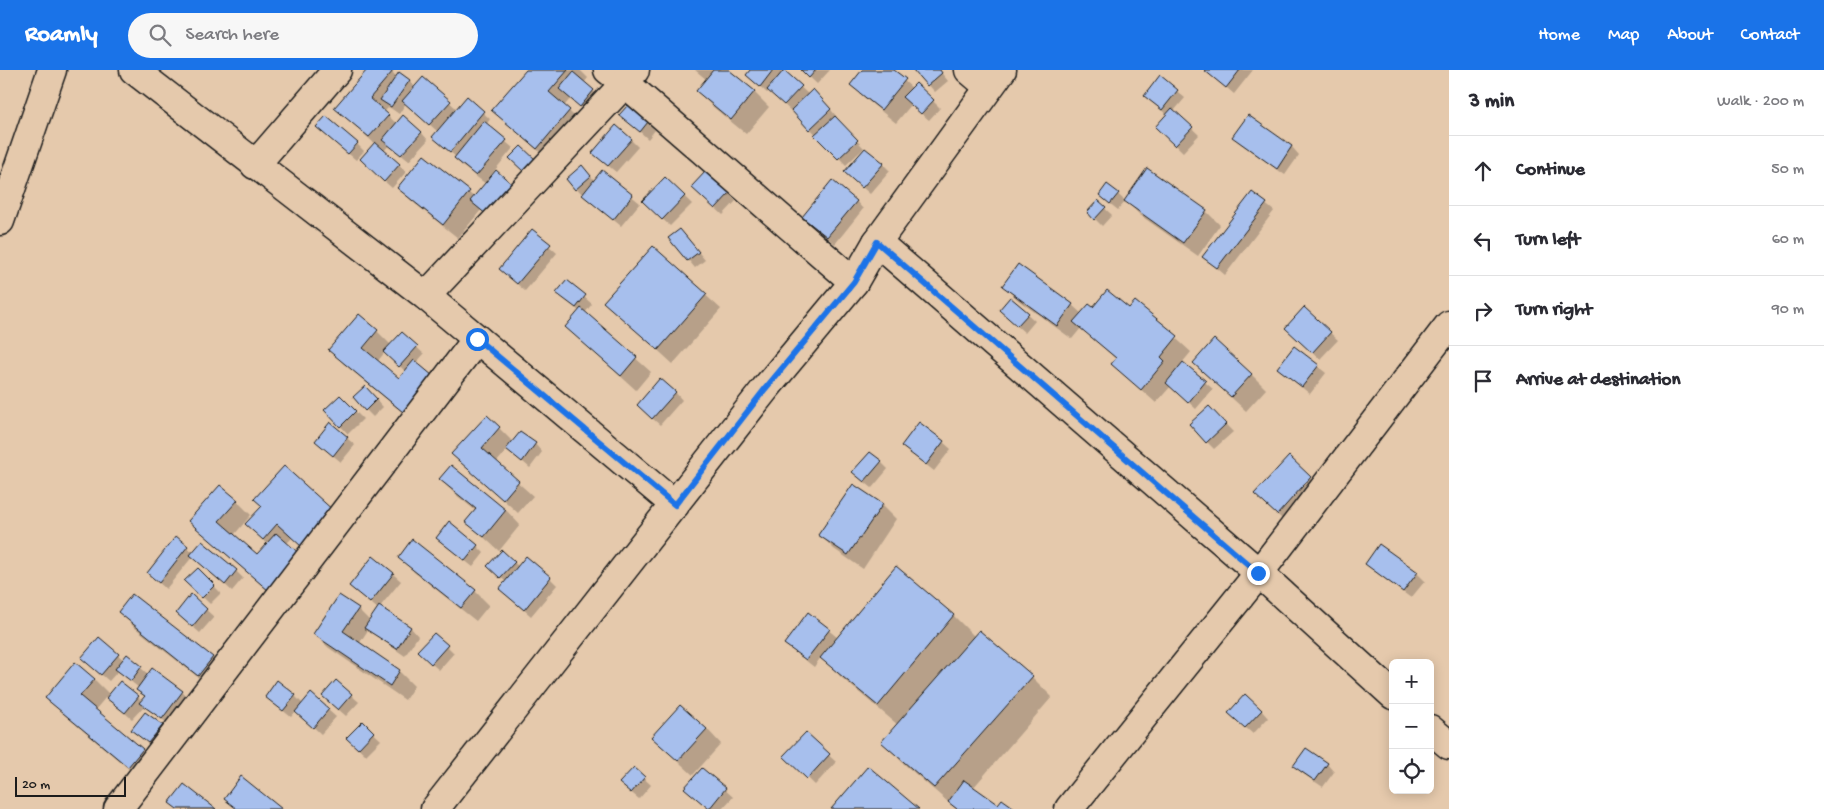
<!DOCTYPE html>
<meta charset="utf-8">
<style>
:root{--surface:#fff;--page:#f7f7f7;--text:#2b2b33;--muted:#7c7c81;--line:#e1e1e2;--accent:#1a73e8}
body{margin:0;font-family:"Gochi Hand",sans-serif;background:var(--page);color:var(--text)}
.controls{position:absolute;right:15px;bottom:15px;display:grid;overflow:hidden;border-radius:8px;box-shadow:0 2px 12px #0003}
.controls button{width:45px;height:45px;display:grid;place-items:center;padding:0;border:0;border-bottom:1px solid var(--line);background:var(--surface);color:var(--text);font:25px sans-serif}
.scale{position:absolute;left:15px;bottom:12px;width:111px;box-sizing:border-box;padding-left:5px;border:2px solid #1c1c1c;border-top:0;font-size:14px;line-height:18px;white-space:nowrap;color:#1c1c1c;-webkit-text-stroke:4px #e5c9ac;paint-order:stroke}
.stop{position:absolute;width:15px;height:15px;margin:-11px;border:4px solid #1a73e8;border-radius:50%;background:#fff}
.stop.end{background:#1a73e8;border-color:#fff;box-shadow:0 1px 5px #0008}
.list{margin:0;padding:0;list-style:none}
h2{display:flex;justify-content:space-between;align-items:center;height:65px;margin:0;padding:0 20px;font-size:21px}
h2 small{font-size:16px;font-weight:400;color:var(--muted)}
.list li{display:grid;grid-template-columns:32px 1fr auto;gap:15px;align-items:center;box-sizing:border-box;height:70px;padding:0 20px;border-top:1px solid var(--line)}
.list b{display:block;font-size:19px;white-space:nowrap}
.list em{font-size:16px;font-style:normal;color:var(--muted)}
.icon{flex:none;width:28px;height:28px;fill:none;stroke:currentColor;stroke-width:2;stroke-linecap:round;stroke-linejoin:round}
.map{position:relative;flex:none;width:1449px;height:739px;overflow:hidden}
header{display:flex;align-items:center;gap:30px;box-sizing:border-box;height:70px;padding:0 25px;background:var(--accent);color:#fff}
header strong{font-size:24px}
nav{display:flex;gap:28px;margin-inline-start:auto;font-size:18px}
.search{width:350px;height:45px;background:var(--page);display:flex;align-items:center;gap:12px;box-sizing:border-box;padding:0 18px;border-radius:28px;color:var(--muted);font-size:19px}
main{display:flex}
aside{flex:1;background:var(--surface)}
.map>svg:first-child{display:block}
.shadow{fill:#0003;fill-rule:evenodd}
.building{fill:#a7bfed;stroke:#1c1c1c}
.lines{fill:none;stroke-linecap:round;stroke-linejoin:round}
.street-casing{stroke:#1c1c1c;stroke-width:31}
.street{stroke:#e5c9ac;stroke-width:28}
.route{stroke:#1a73e8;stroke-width:6}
</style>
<header>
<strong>Roamly</strong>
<div class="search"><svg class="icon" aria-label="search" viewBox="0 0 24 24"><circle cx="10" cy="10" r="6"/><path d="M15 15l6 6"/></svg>Search here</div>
<nav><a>Home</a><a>Map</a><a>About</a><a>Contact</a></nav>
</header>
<main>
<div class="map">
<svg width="1449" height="739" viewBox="0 0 1449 739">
<rect width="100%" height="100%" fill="#e5c9ac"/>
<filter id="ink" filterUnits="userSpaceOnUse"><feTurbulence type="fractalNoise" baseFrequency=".02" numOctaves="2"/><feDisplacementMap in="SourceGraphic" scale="10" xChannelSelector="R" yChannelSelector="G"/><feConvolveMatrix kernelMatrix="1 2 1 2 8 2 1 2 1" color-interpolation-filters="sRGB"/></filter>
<g filter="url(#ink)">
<g class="shadow">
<polygon points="369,0 390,0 397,7 409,11 416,18 424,9 457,39 467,28 490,49 486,55 513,78 486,111 488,112 481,140 458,168 413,132 398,118 424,86 475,128 486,114 462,96 455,88 456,87 433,67 438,62 406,33 399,44 389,37 384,42 397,54 421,62 428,70 409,91 389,75 384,81 406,102 392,118 368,97 375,74 336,38"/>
<polygon points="527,0 580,0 588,8 584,13 601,28 588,43 571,28 564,36 584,56 552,93 493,40"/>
<polygon points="695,0 727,0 754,22 769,37 746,64 712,36 697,21 707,10"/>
<polygon points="752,0 782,0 809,25 821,28 837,47 835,48 864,78 846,95 793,41 792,42 769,21 767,23 748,5"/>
<polygon points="802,0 830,0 817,14"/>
<polygon points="863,0 892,0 912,18 916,14 940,38 929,50 911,35 896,53 866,29 852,15"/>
<polygon points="915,0 939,0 948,11 935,22"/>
<polygon points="1206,0 1253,0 1234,24"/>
<polygon points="1160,7 1185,28 1174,41 1199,65 1183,82 1157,57 1167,45 1145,26"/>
<polygon points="628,37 655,60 648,69 621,45"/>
<polygon points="1248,47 1292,77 1299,85 1285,105 1241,74 1233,67"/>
<polygon points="325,64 357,74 364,81 356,90"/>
<polygon points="631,70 638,77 616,102 601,90"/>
<polygon points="883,94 890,101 870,124 853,109"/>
<polygon points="602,102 640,133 621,156 584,126 568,109 589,104 595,111"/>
<polygon points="665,108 692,134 670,156 643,131"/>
<polygon points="1108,115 1125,131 1206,141 1220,155 1198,186 1140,145 1126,131 1118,140 1108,132"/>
<polygon points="693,117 729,124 736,131 723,145"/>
<polygon points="1253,124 1274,141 1225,205 1204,187"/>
<polygon points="856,131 863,139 835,174 804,147"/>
<polygon points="1098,132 1112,145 1102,156 1088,142"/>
<polygon points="680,160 705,190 695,198 670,168"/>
<polygon points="532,161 557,183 525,221 508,206"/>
<polygon points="653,178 721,239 673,294 605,232"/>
<polygon points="1018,196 1072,235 1082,244 1093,239 1129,240 1136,232 1191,282 1182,293 1213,319 1196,339 1171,316 1156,333 1112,294 1116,289 1081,258 1072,269 1018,230 1004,216"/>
<polygon points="567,212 592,234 585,243 651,302 636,320 566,257 580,242 558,223"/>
<polygon points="1011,229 1035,251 1025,263 1007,247"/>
<polygon points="1304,239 1338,270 1320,289 1294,265"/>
<path d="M377,261L391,275L402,264L424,284L416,293L453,326L425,361L344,294L330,280ZM385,282L406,302L400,310L377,292Z"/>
<polygon points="1295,278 1326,303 1310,324 1278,298"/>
<polygon points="1251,304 1266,319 1246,341 1209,307"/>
<polygon points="675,322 682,330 660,355 646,343"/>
<polygon points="372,325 383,337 373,347 366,340"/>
<polygon points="340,326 363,349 348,364 326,340"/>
<polygon points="1209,337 1233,362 1214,379 1207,372"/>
<polygon points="330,354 355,375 341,392 324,378"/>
<polygon points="499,358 513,372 535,374 542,382 530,398 508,379 496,393 533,426 518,443 453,384"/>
<polygon points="943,372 951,379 934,401 902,376"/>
<polygon points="1289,388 1325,422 1292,458 1270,438"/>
<polygon points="881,392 888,399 872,418 861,409"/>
<polygon points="440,409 506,440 520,455 499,481 467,452 476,441 455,424"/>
<polygon points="237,431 251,445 234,465 257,486 267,474 247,454 263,436 318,491 292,468 286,474 284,535 190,451"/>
<polygon points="882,435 896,449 863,499 834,479 820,465"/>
<polygon points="445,475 477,476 484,483 473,497"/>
<polygon points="1380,476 1417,503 1425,511 1411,528 1374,501 1366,494"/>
<polygon points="187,477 194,483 236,501 243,508 232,521 193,486 166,519 148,503"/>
<polygon points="502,481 519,497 550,508 557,515 531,546 500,519 506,512 496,503"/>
<polygon points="400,487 475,521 489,535 476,551 414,502"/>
<polygon points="198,500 221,523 210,534 186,511"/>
<polygon points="393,504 401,511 379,538 411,558 418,566 405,586 368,560 359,574 399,601 414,616 405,630 329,578 314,564 358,539 370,551 378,539 350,516"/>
<polygon points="191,526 214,547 200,563 177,543"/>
<polygon points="120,542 212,588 226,603 213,619 134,557"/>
<polygon points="809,544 838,568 953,545 975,567 1032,607 1052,627 973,718 998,736 1014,739 956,739 903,693 883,672 898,655 842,608 821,587 814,597 785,574"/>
<polygon points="447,576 454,583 439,600 426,589"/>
<polygon points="118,585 124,590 127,586 149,605 182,622 190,629 170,655 144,636 132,649 106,627 95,640 142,680 157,694 143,711 61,642 46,628 94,609 110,625 138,627 142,631 145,627 138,620 139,618 118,601 109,611 90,595"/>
<polygon points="311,625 336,647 321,664 296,641 291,647 266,627 295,626 303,634"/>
<polygon points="351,625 359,632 346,646 331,633"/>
<polygon points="1261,640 1268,648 1253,664 1237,650"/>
<polygon points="363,653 381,670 366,685 348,668"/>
<polygon points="162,656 169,663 156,679 133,660"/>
<polygon points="707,659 721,674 693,705 667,681"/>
<polygon points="806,664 836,692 815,715 785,686"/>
<polygon points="1327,694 1334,702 1323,717 1302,703 1295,696"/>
<polygon points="634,699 651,715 639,729 628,720"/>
<polygon points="702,699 733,727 722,739 710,739 693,725"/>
</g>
<g class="building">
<polygon points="367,0 393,1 370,28 389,45 369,67 334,38"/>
<polygon points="526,0 568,0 549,22 570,40 537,79 491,40"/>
<polygon points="713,0 729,0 755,21 731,50 696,21"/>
<polygon points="750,0 773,0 760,17 746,5"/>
<polygon points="784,0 802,16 784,35 767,20"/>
<polygon points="801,0 816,0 809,8"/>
<polygon points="862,0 894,0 906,9 881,40 850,15"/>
<polygon points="913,0 940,0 942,3 927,16"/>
<polygon points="1204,0 1240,0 1226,18"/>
<polygon points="399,2 410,10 391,37 380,30"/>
<polygon points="573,2 594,20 580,37 559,19"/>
<polygon points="1160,5 1178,20 1162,40 1144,26"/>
<polygon points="423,7 451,31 429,55 402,31"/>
<polygon points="916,13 934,30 921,44 902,27"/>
<polygon points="813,19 831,39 809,60 791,40"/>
<polygon points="467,26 484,41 450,82 432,67"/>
<polygon points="628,35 648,52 640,62 619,45"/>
<polygon points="1172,38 1193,57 1175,76 1155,57"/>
<polygon points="403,45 422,62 401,85 382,70"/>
<polygon points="1248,45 1292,76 1277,99 1232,67"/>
<polygon points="326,46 358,73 348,84 316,57"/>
<polygon points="835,46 858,70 838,89 814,65"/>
<polygon points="484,51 507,70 476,106 454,88"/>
<polygon points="616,55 632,69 608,96 592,83"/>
<polygon points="375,72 400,94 384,112 360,89"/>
<polygon points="521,76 536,90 524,102 509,88"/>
<polygon points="865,78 884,93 862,118 844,102"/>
<polygon points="424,85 470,121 443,155 397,118"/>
<polygon points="582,95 591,106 575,120 566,109"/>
<polygon points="1147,98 1207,140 1183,173 1124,131"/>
<polygon points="496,100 513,115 487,145 470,131"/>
<polygon points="602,100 633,125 613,150 582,125"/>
<polygon points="706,101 730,123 715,139 691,117"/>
<polygon points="665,107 685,126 662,150 642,131"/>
<polygon points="832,110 857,131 827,167 802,147"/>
<polygon points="1107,114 1119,123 1110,134 1099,125"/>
<polygon points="1252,122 1267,133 1217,198 1202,187"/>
<polygon points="1098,130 1106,137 1094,150 1087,142"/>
<polygon points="532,159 551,174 517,214 499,199"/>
<polygon points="680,159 699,182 687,191 668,168"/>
<polygon points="653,176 707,224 658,280 603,232"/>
<polygon points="1018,194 1073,234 1057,256 1002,216"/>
<polygon points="567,210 586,225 576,238 556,223"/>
<polygon points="1107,220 1129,238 1135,231 1178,266 1161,287 1165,291 1141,320 1111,294 1116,288 1073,252 1089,234 1093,237"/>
<polygon points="1010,227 1029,243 1017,256 999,240"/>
<polygon points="1304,237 1331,262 1312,283 1285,258"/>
<polygon points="581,238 637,287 621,306 565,257"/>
<polygon points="359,244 378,260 363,278 399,308 414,290 439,311 409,347 328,280"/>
<polygon points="402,262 418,276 399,297 383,282"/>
<polygon points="1214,269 1252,304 1231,327 1193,293"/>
<polygon points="1294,276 1319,295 1302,317 1277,298"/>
<polygon points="1183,292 1206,311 1188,333 1166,313"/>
<polygon points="660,308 676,322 652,349 637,335"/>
<polygon points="365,316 377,329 365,341 353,327"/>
<polygon points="340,325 356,341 340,357 324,340"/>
<polygon points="1209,336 1226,354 1206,373 1189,354"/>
<polygon points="487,345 500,357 482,378 519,411 503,430 451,384"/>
<polygon points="330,352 348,367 333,386 315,371"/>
<polygon points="919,352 944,371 926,395 901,376"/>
<polygon points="520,362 536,373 522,392 506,379"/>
<polygon points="870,382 882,391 864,412 852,402"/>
<polygon points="1289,386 1311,407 1277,445 1254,424"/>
<polygon points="451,395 506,440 484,467 465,452 476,439 439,409"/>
<polygon points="284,396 335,442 302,477 277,454 263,470 245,454 262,436 254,429"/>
<polygon points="853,414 883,434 848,485 818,465"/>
<polygon points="220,415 238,430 219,451 257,484 276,463 301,485 269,521 188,451"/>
<polygon points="449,451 478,475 465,491 436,468"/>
<polygon points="176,466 188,476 159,513 147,503"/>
<polygon points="412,469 476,520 461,538 398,488"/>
<polygon points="202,471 237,500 225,515 190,485"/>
<polygon points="1379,474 1418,502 1403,522 1365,494"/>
<polygon points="502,480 515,492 500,508 487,496"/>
<polygon points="373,486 394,503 370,533 349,516"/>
<polygon points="526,486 551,507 524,540 499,519"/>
<polygon points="896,496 954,545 878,636 820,588"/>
<polygon points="198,498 215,515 202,528 184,511"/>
<polygon points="132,524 213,587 198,606 118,542"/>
<polygon points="191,524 207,539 192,557 176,543"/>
<polygon points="339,525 359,538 343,561 400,600 390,616 313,564"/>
<polygon points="379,536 411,557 397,579 364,558"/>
<polygon points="808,542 830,559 806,590 784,574"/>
<polygon points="979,560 1033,606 934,718 881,672"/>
<polygon points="434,563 448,575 431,594 417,581"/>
<polygon points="99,567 119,584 101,605 81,588"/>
<polygon points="127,584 142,596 131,611 115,599"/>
<polygon points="75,592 95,609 80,626 143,679 128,697 45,628"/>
<polygon points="152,598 183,621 162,649 139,633 145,626 136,620"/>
<polygon points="277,610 296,625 283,641 265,627"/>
<polygon points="336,610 352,624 338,640 322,626"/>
<polygon points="120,611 139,626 125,643 106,628"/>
<polygon points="311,623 329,639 313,658 295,642"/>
<polygon points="1245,624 1262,640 1245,658 1228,643"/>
<polygon points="680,635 707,659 678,691 651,667"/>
<polygon points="145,642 163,655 148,673 131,660"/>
<polygon points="363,651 374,662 358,679 346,668"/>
<polygon points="806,662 830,684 807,709 783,686"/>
<polygon points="1306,678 1328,693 1315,711 1293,696"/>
<polygon points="868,696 919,739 831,739"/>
<polygon points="634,697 645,707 631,723 619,713"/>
<polygon points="702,698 726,718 709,739 684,718"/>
<polygon points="241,706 282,739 237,739 224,729"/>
<polygon points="964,710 998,734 1002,729 1016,739 957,739 948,732"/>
<polygon points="184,714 216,739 177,739 169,733"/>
</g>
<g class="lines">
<defs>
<g id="street">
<polyline points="134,0 426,226 675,435"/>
<polyline points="608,0 625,13 854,212"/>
<polyline points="969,0 989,17"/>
<polyline points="255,95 337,0"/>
<polyline points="0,151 52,0"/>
<polyline points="877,172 1259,503 1393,625"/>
<polyline points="426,226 625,13 635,0"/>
<polyline points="1430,659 1449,675"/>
<polyline points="118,739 477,269"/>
<polyline points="435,739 765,319 854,212 877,172 1002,0"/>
<polyline points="1069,739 1259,503 1449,255"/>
</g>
</defs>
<use href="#street" class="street-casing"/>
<use href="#street" class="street"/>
</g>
</g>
<g class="lines" filter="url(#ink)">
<polyline class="route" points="477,269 675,435 765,319 854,212 877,172 1258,503"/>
</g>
</svg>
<div class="controls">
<button>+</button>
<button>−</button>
<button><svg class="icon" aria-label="locate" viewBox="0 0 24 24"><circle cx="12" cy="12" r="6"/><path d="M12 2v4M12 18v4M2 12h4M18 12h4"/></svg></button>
</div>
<div class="scale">20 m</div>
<div class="stop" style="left:477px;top:269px"></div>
<div class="stop end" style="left:1258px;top:503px"></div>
</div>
<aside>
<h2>3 min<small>Walk · 200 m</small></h2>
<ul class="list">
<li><svg class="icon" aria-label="ahead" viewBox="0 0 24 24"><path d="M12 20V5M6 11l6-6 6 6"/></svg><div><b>Continue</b></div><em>50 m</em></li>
<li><svg class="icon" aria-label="left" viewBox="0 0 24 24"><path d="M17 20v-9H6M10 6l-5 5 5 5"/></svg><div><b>Turn left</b></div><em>60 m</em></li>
<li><svg class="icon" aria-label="right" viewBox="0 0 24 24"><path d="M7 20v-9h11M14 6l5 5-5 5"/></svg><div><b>Turn right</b></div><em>90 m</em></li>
<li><svg class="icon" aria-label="arrive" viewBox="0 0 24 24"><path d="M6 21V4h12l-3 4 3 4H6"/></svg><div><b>Arrive at destination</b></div></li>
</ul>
</aside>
</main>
